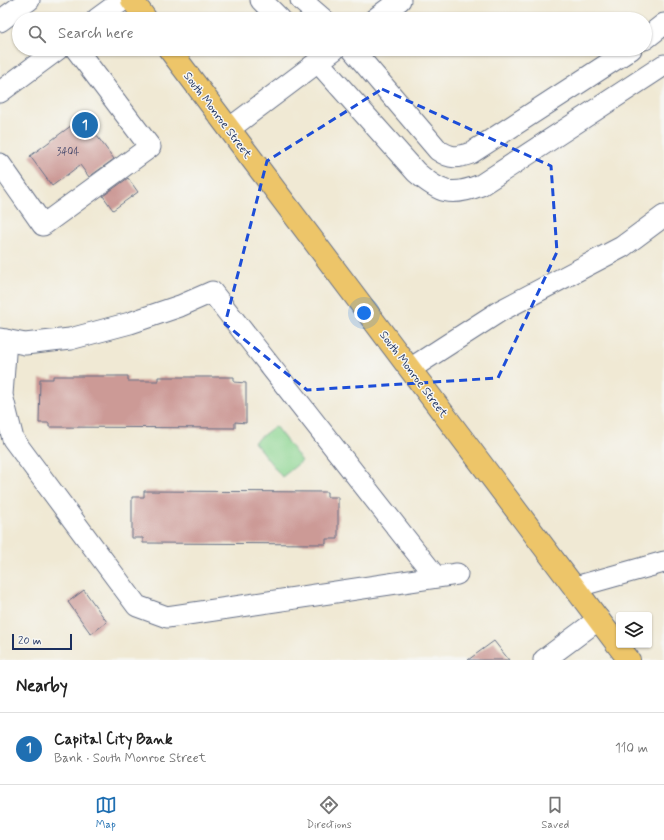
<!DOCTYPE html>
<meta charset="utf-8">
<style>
:root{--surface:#fff;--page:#f6f6f6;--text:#222;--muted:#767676;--line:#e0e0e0;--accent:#1f6fb2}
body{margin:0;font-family:Mynerve,sans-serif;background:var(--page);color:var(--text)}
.controls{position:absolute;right:12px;bottom:12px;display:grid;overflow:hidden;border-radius:4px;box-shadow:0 1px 3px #0004}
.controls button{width:36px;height:36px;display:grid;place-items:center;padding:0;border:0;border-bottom:1px solid var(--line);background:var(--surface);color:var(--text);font:20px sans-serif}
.scale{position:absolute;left:12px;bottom:10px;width:60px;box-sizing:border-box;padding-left:4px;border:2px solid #1b2f5e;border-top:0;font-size:11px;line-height:14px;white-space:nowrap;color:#1b2f5e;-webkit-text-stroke:3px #f6f6f2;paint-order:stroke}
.you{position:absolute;left:364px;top:313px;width:14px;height:14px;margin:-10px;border:3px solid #fff;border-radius:50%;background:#1a73e8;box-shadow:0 0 0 6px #1a73e833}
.badge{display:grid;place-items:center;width:26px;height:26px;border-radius:50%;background:var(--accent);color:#fff;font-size:13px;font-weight:700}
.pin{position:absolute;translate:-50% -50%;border:2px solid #fff;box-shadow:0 1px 4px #0006}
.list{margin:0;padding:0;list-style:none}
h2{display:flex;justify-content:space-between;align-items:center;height:52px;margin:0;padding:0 16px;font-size:17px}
h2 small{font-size:13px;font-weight:400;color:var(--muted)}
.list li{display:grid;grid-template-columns:26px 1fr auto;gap:12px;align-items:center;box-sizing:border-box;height:72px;padding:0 16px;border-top:1px solid var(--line)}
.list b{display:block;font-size:15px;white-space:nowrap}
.list p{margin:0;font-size:13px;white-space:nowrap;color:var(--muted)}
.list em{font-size:13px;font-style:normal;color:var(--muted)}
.icon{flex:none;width:22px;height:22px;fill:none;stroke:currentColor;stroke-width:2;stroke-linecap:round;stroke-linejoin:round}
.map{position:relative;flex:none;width:664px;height:660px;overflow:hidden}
.search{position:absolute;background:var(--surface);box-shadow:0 1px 3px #0004;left:12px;right:12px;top:12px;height:44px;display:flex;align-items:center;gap:10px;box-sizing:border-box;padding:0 14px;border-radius:22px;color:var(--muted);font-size:15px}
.sheet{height:124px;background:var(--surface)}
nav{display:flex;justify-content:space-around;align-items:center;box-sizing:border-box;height:56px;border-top:1px solid var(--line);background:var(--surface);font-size:11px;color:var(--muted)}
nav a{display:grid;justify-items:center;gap:2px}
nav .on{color:var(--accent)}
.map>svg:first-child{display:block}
.green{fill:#8cd591;stroke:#548278}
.building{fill:#cc9a96}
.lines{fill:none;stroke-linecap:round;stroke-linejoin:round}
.minor-casing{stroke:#667087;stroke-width:23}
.major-casing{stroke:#667087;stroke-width:24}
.minor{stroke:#fff;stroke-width:21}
.major{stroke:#edc569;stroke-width:22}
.marked{fill:none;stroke:#1d4ed8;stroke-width:3;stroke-dasharray:8 5;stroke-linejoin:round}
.labels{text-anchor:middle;stroke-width:3;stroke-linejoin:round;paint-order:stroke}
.number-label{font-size:10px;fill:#474a6c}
.street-label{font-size:12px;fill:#1b2f5e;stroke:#f6f6f2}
</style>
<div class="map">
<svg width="664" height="660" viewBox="0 0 664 660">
<rect width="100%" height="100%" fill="#f6f6f2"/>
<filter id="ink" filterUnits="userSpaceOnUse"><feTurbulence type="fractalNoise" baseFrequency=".025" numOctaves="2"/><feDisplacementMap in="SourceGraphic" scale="8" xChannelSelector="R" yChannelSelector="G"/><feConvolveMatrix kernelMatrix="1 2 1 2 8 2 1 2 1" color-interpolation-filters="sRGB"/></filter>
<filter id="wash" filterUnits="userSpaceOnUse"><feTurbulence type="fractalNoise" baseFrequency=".012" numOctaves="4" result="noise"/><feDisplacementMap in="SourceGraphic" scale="16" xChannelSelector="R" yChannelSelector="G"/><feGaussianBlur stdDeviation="0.9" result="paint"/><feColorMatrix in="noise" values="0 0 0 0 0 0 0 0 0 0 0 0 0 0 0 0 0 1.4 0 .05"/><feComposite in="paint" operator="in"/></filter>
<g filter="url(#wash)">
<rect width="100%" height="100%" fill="#f0e9d4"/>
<polygon class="green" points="275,426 302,461 282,477 254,442"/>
<g id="blocks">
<g class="building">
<polygon points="83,117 114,159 89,177 80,165 52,186 30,156"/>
<polygon points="128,178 138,192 113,210 103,196"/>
<polygon points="53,376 128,376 128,381 158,381 158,377 234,377 234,382 246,383 246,423 235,422 235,428 49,427 49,423 39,423 40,379 53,379"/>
<polygon points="144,491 327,492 327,497 338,497 338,539 326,539 326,544 143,543 143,538 132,538 132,497 144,497"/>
<polygon points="84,590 107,622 91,634 68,602"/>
<polygon points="494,641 509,660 468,660"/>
</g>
</g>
</g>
<g filter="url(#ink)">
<use href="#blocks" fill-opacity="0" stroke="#667087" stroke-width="1"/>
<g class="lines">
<defs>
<g id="minor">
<polyline points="261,0 280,19"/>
<polyline points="301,0 323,19"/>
<polyline points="97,19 123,0"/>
<polyline points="375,19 400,0"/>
<polyline points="0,21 29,0"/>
<polyline points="645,39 664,24"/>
<path d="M352,49L438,150C451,159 457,158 471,153L631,49"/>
<path d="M318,62L416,172C440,193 451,197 481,185L664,65"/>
<polyline points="0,92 58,49"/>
<polyline points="229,129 335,49"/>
<polyline points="0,164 43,225 150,147 76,49"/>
<polyline points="0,339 25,344 70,339 130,323 180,306 212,292 435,576"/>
<polyline points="6,340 2,395 13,439 137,606 167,617 457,574"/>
<polyline points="410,369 500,311 622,247 664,216"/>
<polyline points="575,587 664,562"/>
<polyline points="544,660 599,619"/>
</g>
<g id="major">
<polyline points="132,0 146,19"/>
<polyline points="169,49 629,660"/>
</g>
</defs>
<use href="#minor" class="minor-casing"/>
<use href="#major" class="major-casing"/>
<use href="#minor" class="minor"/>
<use href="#major" class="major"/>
</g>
</g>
<path class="marked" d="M382,89L551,166L557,252L498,378L307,390L225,324L267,161Z"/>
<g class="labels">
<g class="number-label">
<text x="68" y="155">3404</text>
</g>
<g class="street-label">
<text transform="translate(218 115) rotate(53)" y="4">South Monroe Street</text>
<text transform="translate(414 374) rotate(53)" y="4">South Monroe Street</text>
</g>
</g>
</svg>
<div class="controls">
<button><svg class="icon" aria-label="layers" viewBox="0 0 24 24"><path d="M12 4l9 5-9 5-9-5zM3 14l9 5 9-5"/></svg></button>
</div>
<div class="scale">20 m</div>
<div class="you"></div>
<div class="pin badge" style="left:85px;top:125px">1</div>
<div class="search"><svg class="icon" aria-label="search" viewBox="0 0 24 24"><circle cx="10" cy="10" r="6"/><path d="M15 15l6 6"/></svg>Search here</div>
</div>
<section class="sheet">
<h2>Nearby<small></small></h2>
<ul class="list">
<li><span class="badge">1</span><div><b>Capital City Bank</b><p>Bank · South Monroe Street</p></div><em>110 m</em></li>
</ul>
</section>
<nav>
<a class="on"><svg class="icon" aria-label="map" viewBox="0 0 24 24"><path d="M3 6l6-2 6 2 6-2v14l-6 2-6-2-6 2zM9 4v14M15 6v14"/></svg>Map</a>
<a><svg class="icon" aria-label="directions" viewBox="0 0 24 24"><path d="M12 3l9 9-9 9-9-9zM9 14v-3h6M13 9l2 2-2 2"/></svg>Directions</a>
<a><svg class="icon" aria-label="saved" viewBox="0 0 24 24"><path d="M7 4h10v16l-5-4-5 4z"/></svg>Saved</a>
</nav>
